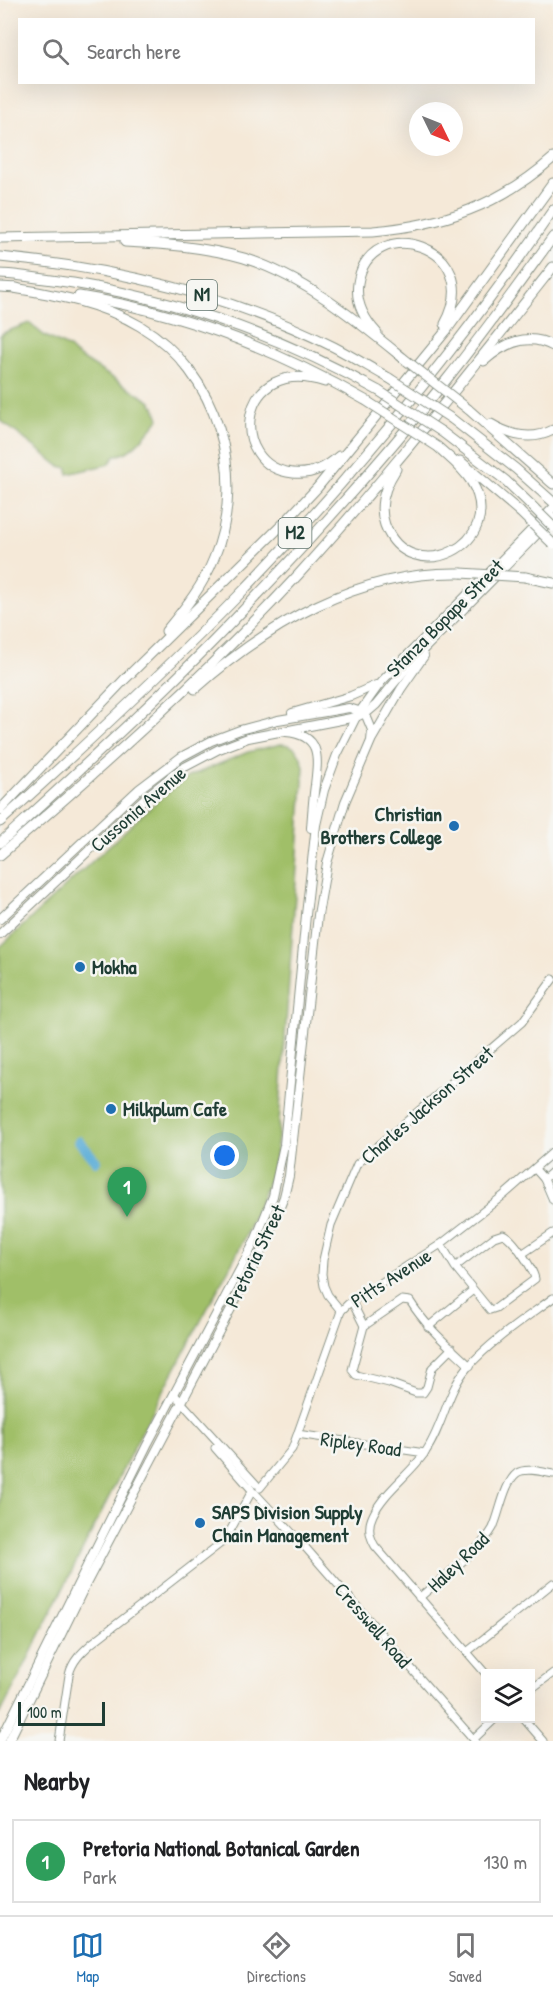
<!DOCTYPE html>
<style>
:root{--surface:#fff;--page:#f6f6f6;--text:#202124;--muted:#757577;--line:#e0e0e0;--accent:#1f6fb2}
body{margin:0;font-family:"Patrick Hand",sans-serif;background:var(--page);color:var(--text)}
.controls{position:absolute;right:18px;bottom:18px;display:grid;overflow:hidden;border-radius:0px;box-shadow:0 6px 24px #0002}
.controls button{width:54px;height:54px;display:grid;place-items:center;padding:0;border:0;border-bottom:2px solid var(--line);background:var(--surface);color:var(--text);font:30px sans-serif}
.compass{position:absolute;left:409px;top:102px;width:54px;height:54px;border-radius:50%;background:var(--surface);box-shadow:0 6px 24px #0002;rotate:133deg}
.scale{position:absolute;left:18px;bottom:15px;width:87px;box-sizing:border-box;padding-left:6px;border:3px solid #1f3d34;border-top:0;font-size:16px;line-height:21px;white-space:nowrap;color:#1f3d34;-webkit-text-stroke:4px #f6f6f2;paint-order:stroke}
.you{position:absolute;left:225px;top:1156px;width:21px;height:21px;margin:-15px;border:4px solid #fff;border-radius:50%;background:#1a73e8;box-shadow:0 0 0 9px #1a73e833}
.badge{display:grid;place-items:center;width:39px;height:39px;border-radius:50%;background:var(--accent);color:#fff;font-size:20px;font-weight:700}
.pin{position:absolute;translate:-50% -50px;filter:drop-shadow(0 2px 3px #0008)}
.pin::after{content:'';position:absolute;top:32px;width:21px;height:18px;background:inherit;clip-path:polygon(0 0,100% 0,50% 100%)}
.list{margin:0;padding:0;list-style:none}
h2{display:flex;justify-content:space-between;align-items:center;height:78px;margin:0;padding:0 24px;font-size:26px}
h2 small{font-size:20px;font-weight:400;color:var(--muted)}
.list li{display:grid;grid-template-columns:39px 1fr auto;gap:18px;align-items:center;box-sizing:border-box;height:84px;margin:0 12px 12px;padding:0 12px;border:2px solid var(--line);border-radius:0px}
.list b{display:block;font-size:22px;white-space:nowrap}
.list p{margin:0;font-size:20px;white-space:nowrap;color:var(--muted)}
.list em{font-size:20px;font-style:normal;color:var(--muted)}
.icon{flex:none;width:33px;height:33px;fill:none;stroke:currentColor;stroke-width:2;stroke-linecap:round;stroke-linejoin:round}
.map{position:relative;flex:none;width:553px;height:1741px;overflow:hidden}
.search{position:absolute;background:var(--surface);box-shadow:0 6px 24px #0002;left:18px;right:18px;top:18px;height:66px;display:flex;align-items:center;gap:15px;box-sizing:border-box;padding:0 21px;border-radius:0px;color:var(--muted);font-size:22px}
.sheet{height:174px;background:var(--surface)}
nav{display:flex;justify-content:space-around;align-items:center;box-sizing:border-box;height:84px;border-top:2px solid var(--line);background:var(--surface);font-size:16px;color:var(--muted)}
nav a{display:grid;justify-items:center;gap:3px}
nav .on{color:var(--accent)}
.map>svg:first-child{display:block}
.green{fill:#a0bf67;stroke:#607e4e;stroke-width:1.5}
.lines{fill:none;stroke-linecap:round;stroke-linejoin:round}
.river{stroke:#5cadd7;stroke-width:10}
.minor-casing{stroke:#8a9386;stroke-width:9}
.major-casing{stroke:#8a9386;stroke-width:10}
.highway-casing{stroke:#8a9386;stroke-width:11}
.minor{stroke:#fff;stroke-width:7}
.major{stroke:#fff;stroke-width:8}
.highway{stroke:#fff;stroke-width:9}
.highway-bridge-casing{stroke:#8a9386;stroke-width:11;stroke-linecap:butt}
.highway-bridge{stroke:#fff;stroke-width:9}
.poi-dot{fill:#1f6fb2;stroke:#f6f6f2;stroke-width:2}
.labels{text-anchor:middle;stroke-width:5;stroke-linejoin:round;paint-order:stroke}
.shield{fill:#f6f6f2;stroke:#60746d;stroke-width:1.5}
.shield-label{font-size:18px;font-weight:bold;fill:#1f3d34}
.street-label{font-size:20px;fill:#1f3d34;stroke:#f6f6f2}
.poi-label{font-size:20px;font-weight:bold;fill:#1f3d34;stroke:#f6f6f2;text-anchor:start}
</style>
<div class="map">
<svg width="553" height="1741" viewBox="0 0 553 1741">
<rect width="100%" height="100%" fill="#f6f6f2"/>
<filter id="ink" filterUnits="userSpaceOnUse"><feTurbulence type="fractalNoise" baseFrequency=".0167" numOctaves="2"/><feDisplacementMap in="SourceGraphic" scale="12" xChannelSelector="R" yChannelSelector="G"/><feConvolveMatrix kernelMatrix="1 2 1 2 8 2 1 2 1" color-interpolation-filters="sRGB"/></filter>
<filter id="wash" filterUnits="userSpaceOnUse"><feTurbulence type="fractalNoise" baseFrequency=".008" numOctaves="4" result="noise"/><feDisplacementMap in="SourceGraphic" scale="24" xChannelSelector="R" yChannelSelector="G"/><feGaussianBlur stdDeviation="1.35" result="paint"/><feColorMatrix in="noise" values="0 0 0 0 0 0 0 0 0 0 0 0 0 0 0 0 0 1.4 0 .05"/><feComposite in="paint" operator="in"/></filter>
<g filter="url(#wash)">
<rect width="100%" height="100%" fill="#f5e9d8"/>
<g class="green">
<path d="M29,323L45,336L68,347L76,355L150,401L155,407L159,419C149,430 131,456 116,455L109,464L68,474V468L59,466L0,420V336L3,333Z"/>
<path d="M281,744C296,744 301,754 304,767L278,1138L273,1170L244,1240L141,1433L0,1715V947L156,802L188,777L248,752Z"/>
</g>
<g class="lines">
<polyline class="river" points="79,1141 96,1161"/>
</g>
</g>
<g filter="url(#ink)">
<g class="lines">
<defs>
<g id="minor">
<polyline points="535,1169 544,1179 553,1200"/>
<polyline points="544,1179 553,1171"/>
<path d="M441,1244L455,1267L490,1310L496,1308L535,1279C533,1268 513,1238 503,1234L494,1237L455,1267"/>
<polyline points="522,1254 553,1233"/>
<polyline points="352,1302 364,1326"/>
<polyline points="341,1311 328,1295 324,1286 322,1274 323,1260 331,1225 357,1164 522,1022 553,979"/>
<polyline points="428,1327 473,1290"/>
<path d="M452,1348L432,1368L427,1387L423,1393H416L389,1383L356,1375L352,1370L364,1326L402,1300L410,1301C427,1328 447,1344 470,1366"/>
<polyline points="174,1394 256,1484"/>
<polyline points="297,1434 425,1453"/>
<polyline points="215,1448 251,1489"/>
<polyline points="260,1488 292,1449 341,1311 348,1304 441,1244 504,1195 553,1152"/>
<polyline points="255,1493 305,1547 475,1741"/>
<path d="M419,1598C438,1581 482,1549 493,1528C500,1513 504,1483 517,1473C526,1467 543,1472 553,1474"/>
<polyline points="467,1652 553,1583"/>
<path d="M486,1674L375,1546C369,1536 368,1525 373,1515C384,1492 409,1475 424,1454C443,1428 446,1393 467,1368C492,1340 523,1320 553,1298"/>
<polyline points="530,1690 553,1673"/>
<polyline points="523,1718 543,1741"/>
<polyline points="474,1739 496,1718"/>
<path d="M59,1741L69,1675C72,1661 82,1652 92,1643L225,1540L252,1491"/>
</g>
<g id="major">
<polyline points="440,633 553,518"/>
<polyline points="292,713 351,696 376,685"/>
<path d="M286,732C322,735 318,758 315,785C313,799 312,814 311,828"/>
<polyline points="372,739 401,689 424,656"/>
<polyline points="0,919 139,789 181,757 211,741 240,730 278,720 349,708 365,713 372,730 371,741 345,802 327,863 318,915 289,1176 284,1197 264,1246 84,1588 9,1741"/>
<polyline points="0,934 147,796 181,769 219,749 248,738 356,717 369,711 376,705 415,658 442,631"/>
<polyline points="0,1741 147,1445 255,1241 273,1196 284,1145 306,915 316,825 324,790 337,755 356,717 381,682 553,508"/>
</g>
<g id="highway">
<path d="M0,238L373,231C443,225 500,205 553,158"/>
<path d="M125,242C165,244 205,247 244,258C304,277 355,319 403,358"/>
<path d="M0,257C114,268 231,295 334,347C353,357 371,368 389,378"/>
<path d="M0,274C24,275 49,280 73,283C182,301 283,337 379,391"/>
<polyline points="0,287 17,288"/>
<path d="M14,288C57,295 101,303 140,326C218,372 248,476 214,558C203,586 185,608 166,631"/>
<path d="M79,296C181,312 276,349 365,400"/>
<path d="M377,333C364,319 355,303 358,283C369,211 488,245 445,324"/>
<path d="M484,361C504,343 528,332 553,346"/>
<path d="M325,382C237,353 226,467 293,473C311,475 326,468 339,456"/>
<polyline points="468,409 553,484"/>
<polyline points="452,419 516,469 553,502"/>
<path d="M491,424C511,436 532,441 553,430"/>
<polyline points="442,432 505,480 530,504"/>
<polyline points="460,461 520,512"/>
<path d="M396,469C385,486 378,506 385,525C410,591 510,544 471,481C463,468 450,458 439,448"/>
<polyline points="525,577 553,583"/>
<path d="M195,689C270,623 357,571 461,573"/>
<polyline points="0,810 124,680 287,520 317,488 446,331 553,183"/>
<path d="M0,822C81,749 161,675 237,597C352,478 459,347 553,210"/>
<path d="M0,843C85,765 170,688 249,604C318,532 385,457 447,379C484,333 518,285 553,237"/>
<path d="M0,855C104,766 205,676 298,575C388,476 470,372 553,267"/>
</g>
</defs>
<use href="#minor" class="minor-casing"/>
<use href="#major" class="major-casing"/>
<use href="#highway" class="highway-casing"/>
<use href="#minor" class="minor"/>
<use href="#major" class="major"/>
<use href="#highway" class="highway"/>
<defs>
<g id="highway-bridge">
<polyline points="403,358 468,409"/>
<polyline points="389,378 452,419"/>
<polyline points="379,391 442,432"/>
<polyline points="365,400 438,447"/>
<polyline points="530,504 553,527"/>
<polyline points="520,512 553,544"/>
<polyline points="461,573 525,577"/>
</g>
</defs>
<use href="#highway-bridge" class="highway-bridge-casing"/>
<use href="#highway-bridge" class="highway-bridge"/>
</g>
</g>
<g class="poi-dot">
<circle cx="454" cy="826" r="6"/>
<circle cx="80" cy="967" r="6"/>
<circle cx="111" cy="1109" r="6"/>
<circle cx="200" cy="1523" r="6"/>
</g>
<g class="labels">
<g class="shield">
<rect x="187" y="280" width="30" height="30" rx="4.5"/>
<rect x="278.5" y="518" width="33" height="30" rx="4.5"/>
</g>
<g class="shield-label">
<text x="202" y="301">N1</text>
<text x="295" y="539">M2</text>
</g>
<g class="street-label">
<text transform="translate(445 618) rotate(-45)" y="7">Stanza Bopape Street</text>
<text transform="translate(138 809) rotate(-41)" y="7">Cussonia Avenue</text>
<text transform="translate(427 1105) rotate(-41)" y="7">Charles Jackson Street</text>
<text transform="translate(255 1256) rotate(-64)" y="7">Pretoria Street</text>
<text transform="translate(391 1278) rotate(-33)" y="7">Pitts Avenue</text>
<text transform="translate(361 1444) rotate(8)" y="7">Ripley Road</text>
<text transform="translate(458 1562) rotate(-44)" y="7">Haley Road</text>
<text transform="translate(373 1625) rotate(49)" y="7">Cresswell Road</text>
</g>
<g class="poi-label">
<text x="442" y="821" text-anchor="end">Christian<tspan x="442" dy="23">Brothers College</tspan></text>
<text x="92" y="974">Mokha</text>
<text x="123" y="1116">Milkplum Cafe</text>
<text x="212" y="1519">SAPS Division Supply<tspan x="212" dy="23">Chain Management</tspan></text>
</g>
</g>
</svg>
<div class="controls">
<button><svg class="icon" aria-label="layers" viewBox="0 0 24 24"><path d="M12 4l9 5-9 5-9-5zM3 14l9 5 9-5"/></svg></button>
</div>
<svg class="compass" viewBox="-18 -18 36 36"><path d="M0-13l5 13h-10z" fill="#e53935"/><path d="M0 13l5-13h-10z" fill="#757577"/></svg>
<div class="scale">100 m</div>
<div class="you"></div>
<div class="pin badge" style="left:127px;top:1217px;background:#2e9e5b">1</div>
<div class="search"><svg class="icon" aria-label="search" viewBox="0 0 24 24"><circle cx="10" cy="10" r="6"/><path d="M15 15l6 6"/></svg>Search here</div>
</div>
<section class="sheet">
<h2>Nearby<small></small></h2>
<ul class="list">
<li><span class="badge" style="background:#2e9e5b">1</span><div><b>Pretoria National Botanical Garden</b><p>Park</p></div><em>130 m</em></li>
</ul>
</section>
<nav>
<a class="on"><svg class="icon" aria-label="map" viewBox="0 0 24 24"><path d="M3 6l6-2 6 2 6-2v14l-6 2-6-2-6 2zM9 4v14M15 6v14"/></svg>Map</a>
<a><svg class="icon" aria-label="directions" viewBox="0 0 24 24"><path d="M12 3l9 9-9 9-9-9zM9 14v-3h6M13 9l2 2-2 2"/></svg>Directions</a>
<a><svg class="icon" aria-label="saved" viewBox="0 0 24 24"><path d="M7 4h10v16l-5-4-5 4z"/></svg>Saved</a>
</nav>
